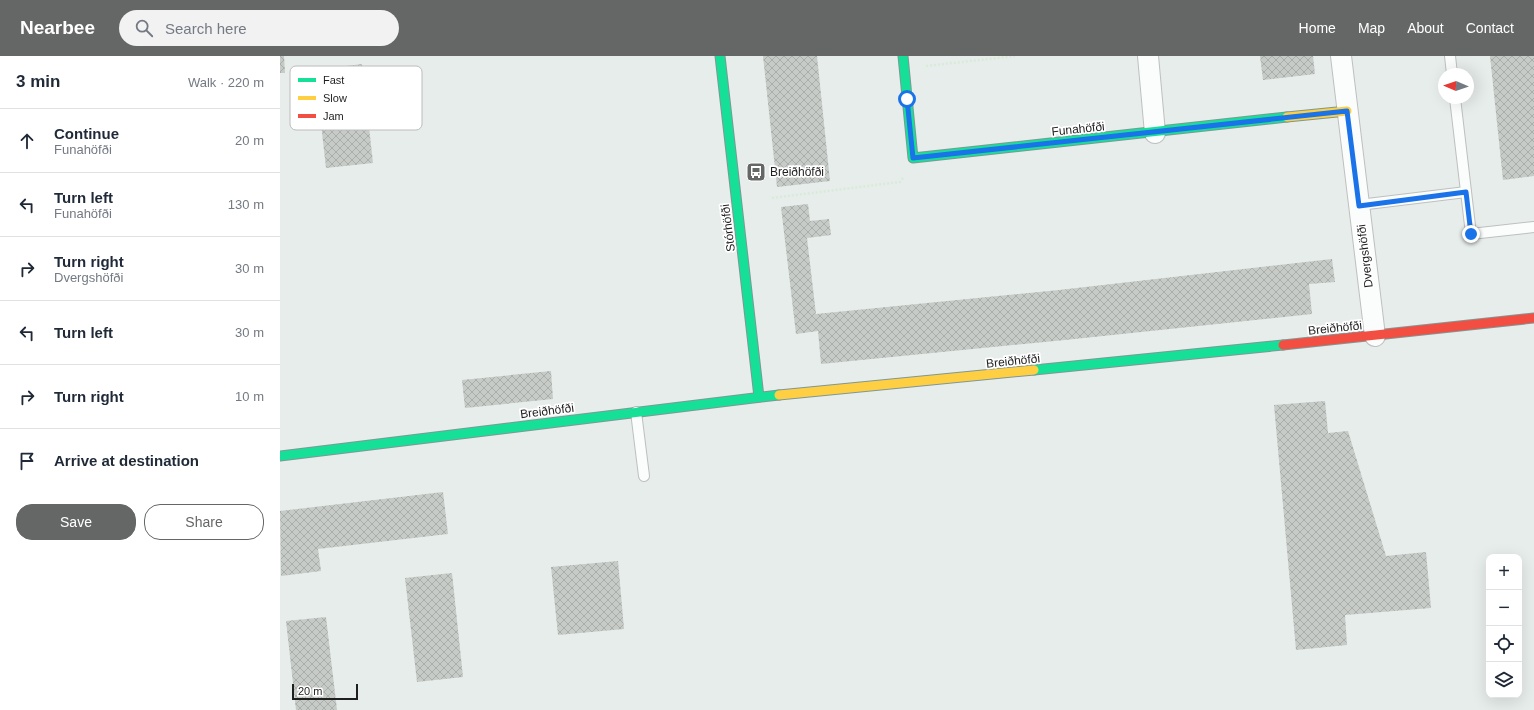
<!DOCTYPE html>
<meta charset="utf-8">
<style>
:root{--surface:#fff;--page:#f2f2f3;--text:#1f2937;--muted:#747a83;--line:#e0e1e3;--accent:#656766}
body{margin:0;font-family:Helvetica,sans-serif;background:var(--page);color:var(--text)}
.controls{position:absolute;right:12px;bottom:12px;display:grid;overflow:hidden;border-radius:8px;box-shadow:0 4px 16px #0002}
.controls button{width:36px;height:36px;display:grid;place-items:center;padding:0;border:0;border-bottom:1px solid var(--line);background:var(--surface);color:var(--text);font:20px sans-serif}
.compass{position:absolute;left:1158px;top:12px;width:36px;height:36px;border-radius:50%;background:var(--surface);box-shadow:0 4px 16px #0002;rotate:272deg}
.scale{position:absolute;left:12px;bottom:10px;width:66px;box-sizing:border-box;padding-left:4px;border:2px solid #1f1f1f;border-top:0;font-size:11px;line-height:14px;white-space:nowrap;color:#1f1f1f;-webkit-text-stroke:3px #fff;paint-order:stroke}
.stop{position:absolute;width:12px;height:12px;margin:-9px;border:3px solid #1a73e8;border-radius:50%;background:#fff}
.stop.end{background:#1a73e8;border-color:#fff;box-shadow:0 1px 4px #0008}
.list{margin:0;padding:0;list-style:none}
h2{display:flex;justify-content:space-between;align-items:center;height:52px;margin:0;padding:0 16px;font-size:17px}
h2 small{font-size:13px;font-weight:400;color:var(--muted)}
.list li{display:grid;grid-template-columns:26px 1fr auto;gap:12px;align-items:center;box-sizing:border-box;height:64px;padding:0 16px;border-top:1px solid var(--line)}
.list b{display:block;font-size:15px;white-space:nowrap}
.list p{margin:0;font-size:13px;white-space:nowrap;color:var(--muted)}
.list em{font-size:13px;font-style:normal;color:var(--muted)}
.actions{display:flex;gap:8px;padding:12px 16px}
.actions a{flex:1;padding:9px 0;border:1px solid var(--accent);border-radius:16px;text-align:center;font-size:14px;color:var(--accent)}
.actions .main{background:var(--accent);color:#fff}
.icon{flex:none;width:22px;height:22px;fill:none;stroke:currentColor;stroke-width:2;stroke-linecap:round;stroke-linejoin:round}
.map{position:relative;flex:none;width:1254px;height:654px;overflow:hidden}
header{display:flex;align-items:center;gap:24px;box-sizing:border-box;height:56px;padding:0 20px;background:var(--accent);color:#fff}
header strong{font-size:19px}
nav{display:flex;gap:22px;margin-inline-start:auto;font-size:14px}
.search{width:280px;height:36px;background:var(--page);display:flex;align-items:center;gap:10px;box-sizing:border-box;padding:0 14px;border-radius:22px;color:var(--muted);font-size:15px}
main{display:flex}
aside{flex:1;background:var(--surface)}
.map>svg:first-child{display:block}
.building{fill:url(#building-cross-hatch)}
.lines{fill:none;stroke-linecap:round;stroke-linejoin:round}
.lane-casing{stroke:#bec0bf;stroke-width:12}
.street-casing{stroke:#bec0bf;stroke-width:22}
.fast-casing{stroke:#7e9796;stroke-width:11}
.slow-casing{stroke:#7e9796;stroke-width:11}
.jam-casing{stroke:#7e9796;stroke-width:11}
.path{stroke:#d9eada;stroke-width:2.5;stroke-dasharray:2 2;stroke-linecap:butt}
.lane{stroke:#fbfcfc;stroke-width:10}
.street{stroke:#fbfcfc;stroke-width:20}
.fast{stroke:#16e098;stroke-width:9}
.slow{stroke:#ffcf43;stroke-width:9}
.jam{stroke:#f24e42;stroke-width:9}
.route{stroke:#1a73e8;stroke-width:5}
.labels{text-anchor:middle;stroke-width:3.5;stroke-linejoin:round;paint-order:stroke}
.street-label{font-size:12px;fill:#1f1f1f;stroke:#fff}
.poi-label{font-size:12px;fill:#1f1f1f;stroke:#fff;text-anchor:start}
.key{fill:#fff;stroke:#bcbcbc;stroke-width:1}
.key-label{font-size:11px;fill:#1f1f1f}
</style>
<header>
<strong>Nearbee</strong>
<div class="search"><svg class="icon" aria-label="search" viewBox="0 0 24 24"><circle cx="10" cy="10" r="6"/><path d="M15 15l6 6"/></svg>Search here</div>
<nav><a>Home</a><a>Map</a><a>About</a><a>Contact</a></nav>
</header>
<main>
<aside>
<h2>3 min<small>Walk · 220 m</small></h2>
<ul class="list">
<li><svg class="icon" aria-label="ahead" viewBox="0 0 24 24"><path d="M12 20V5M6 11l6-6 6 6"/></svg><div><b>Continue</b><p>Funahöfði</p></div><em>20 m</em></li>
<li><svg class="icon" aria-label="left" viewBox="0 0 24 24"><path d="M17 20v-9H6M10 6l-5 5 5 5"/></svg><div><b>Turn left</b><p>Funahöfði</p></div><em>130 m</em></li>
<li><svg class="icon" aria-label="right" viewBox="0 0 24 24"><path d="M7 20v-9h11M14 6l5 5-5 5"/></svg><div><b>Turn right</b><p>Dvergshöfði</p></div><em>30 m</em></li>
<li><svg class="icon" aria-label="left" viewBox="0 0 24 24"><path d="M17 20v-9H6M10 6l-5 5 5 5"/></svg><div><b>Turn left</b></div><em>30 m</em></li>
<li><svg class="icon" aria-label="right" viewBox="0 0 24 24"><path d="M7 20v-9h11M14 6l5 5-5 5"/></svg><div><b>Turn right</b></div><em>10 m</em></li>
<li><svg class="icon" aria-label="arrive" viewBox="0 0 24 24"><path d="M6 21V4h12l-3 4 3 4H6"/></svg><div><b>Arrive at destination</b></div></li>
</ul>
<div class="actions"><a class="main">Save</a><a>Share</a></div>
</aside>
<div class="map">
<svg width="1254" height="654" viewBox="0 0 1254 654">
<defs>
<pattern id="building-cross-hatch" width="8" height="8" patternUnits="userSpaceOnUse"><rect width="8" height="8" fill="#c7cbc8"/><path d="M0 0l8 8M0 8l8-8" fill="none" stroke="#aaaeab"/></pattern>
</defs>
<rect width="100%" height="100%" fill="#e7edea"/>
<g class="building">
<polygon points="0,0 4,0 5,17 0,17"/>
<polygon points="483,0 537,0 550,125 497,131"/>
<polygon points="980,0 1033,0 1035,18 983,24"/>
<polygon points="1210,0 1254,0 1254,120 1223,124"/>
<polygon points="82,8 93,107 46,112 35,14"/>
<polygon points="528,148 530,165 549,163 551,179 527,182 536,258 779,234 1052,203 1055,226 1029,228 1032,258 785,284 541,308 538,275 516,278 501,151"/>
<polygon points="271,315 273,343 185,352 182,324"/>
<polygon points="1045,345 1048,377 1068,375 1106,500 1146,496 1151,552 1065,559 1067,589 1016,594 994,349"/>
<polygon points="163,436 168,478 38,493 41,515 1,520 0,455"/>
<polygon points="338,505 344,573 278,579 271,511"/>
<polygon points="172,517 183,621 137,626 125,522"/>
<polygon points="46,561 57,654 16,654 6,565"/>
</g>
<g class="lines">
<defs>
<g id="lane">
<polyline points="1170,0 1172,18"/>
<polyline points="1175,42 1191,178 1254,171"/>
<polyline points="1079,149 1186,136"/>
<polyline points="356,356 364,420"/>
</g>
<g id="street">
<polyline points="868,0 875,77"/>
<polyline points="1061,0 1095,280"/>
</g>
<g id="fast">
<polyline points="440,0 479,341"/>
<polyline points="623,0 633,102 1007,61"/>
<polyline points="754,314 1003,289"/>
<polyline points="0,400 499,339"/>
</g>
<g id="slow">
<polyline points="1007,61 1067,55"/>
<polyline points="499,339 754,314"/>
</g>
<polyline id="jam" points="1003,289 1254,262"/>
</defs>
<use href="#lane" class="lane-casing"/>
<use href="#street" class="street-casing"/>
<use href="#fast" class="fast-casing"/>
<use href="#slow" class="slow-casing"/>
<use href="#jam" class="jam-casing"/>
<g class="path">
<polyline points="646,10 735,0"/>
<polyline points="492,142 620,126 623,122"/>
</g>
<use href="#lane" class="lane"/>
<use href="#street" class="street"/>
<use href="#fast" class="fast"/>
<use href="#slow" class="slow"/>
<use href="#jam" class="jam"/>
</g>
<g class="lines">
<polyline class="route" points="627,43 633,102 1067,55 1079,150 1186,136 1191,178"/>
</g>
<defs>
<symbol id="bus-square" viewBox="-11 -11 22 22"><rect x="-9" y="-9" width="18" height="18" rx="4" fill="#656766" stroke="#fff"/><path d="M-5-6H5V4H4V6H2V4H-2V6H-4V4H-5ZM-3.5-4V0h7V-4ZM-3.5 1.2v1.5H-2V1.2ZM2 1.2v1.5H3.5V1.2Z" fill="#fff"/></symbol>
</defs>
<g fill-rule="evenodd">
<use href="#bus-square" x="465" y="105" width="22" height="22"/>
</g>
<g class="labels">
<g class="street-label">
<text transform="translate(798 73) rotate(-6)" y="4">Funahöfði</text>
<text transform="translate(448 172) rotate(-97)" y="4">Stórhöfði</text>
<text transform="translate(1085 200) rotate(-97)" y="4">Dvergshöfði</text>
<text transform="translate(1055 272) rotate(-6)" y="4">Breiðhöfði</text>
<text transform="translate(733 305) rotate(-6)" y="4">Breiðhöfði</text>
<text transform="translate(267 355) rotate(-7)" y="4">Breiðhöfði</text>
</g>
<g class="poi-label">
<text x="490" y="120">Breiðhöfði</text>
</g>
</g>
<rect x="10" y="10" width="132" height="64" rx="6" class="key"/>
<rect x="18" y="22" width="18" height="4" fill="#16e098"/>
<rect x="18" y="40" width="18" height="4" fill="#ffcf43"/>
<rect x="18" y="58" width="18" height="4" fill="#f24e42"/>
<g class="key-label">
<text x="43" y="28">Fast</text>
<text x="43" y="46">Slow</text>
<text x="43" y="64">Jam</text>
</g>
</svg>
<div class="controls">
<button>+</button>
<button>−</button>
<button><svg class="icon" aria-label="locate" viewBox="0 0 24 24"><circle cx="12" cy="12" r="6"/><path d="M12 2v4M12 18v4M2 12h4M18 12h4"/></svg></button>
<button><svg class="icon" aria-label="layers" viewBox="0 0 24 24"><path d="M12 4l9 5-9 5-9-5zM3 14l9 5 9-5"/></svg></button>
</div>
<svg class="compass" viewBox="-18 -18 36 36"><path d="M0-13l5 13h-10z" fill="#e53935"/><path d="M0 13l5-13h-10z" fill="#747a83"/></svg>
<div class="scale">20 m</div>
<div class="stop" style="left:627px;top:43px"></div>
<div class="stop end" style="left:1191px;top:178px"></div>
</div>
</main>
